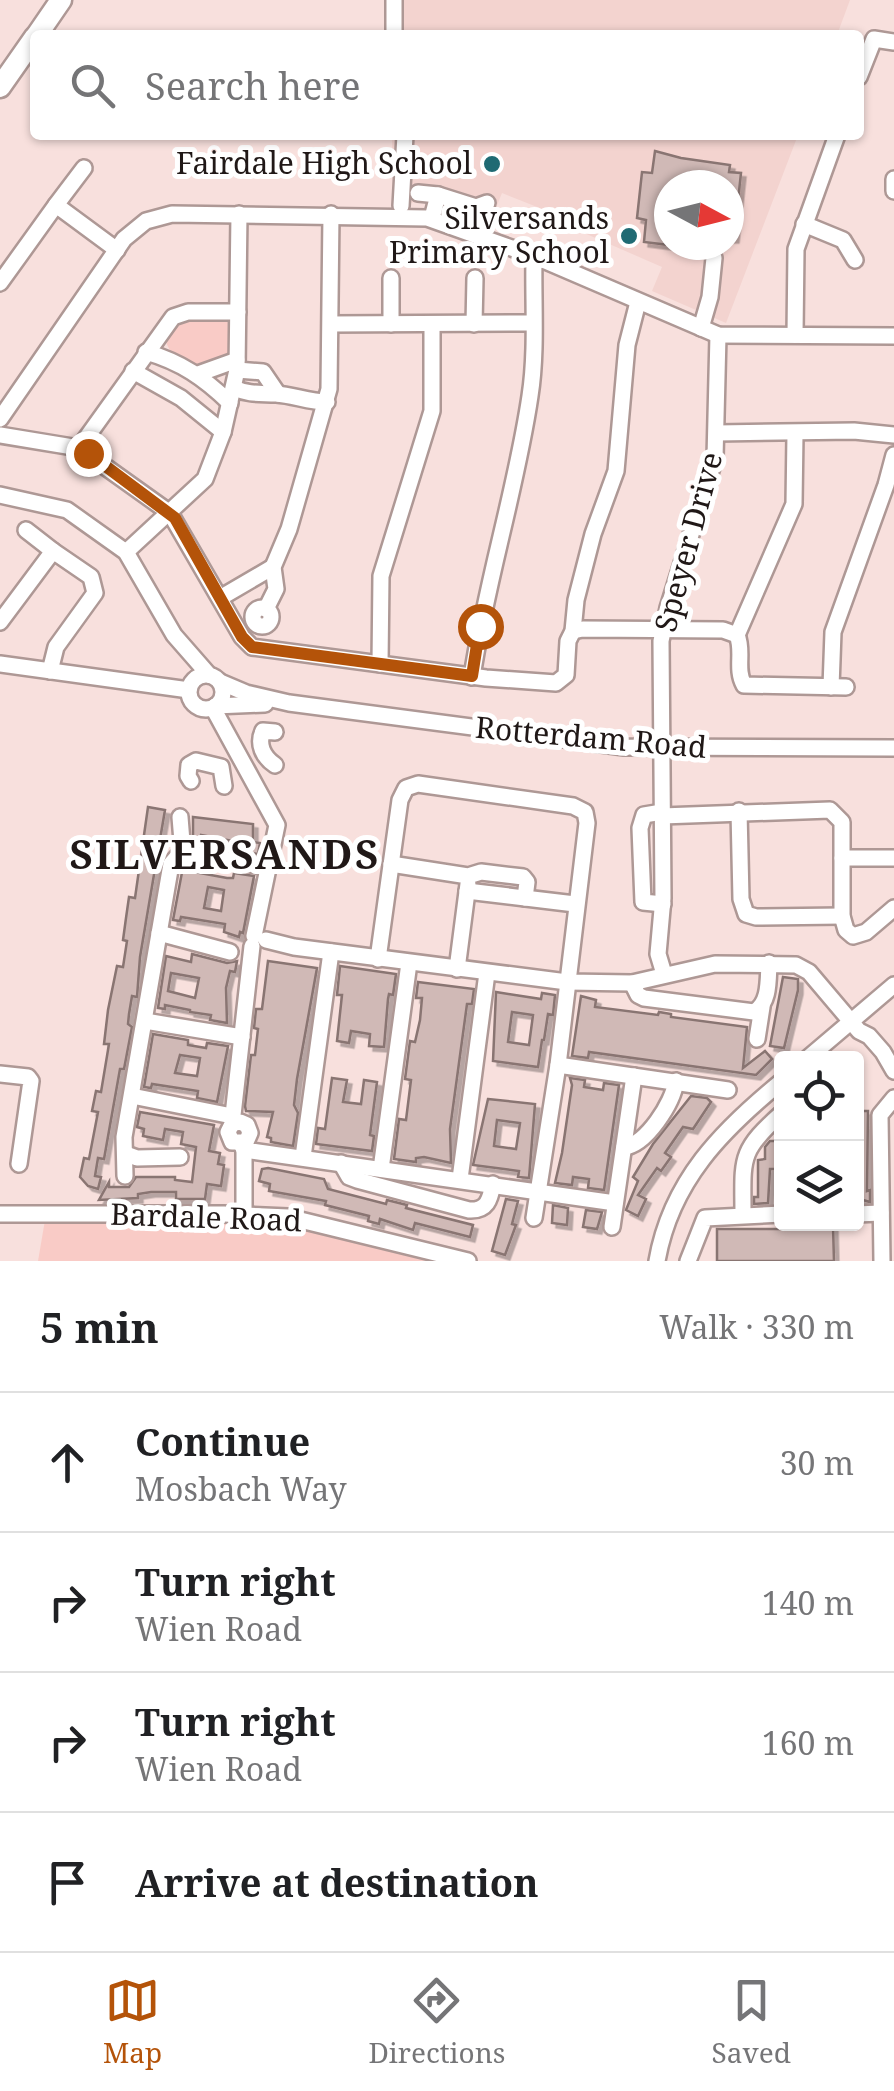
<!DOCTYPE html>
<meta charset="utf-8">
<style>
:root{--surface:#fff;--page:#f6f6f6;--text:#202124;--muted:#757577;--line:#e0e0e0;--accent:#b45309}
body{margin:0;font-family:"Noto Serif",serif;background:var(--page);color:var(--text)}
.controls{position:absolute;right:30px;bottom:30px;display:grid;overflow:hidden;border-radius:10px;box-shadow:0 2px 8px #0004}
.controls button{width:90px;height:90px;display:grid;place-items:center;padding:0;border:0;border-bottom:2px solid var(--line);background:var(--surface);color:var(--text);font:50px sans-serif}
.compass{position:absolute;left:654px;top:170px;width:90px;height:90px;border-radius:50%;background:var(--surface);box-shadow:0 2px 8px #0004;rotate:97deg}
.stop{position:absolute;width:30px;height:30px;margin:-22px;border:8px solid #b45309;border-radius:50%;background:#fff}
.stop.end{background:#b45309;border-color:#fff;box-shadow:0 2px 10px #0008}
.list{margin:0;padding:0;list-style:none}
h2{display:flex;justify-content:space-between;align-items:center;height:130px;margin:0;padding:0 40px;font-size:42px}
h2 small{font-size:32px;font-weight:400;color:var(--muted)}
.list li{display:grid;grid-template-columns:65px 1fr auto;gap:30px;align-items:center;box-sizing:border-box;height:140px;padding:0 40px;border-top:2px solid var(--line)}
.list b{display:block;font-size:38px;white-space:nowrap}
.list p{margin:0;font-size:32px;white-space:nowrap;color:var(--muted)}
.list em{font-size:32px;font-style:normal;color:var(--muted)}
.icon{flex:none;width:55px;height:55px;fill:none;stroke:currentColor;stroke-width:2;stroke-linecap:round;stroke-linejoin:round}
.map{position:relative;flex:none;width:894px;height:1261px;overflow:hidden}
.search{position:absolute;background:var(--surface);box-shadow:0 2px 8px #0004;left:30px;right:30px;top:30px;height:110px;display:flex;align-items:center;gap:25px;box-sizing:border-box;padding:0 35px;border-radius:10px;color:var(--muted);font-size:38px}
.sheet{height:690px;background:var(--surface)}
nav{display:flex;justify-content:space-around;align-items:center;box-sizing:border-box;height:140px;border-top:2px solid var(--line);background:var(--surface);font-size:28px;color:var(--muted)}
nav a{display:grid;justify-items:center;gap:5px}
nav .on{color:var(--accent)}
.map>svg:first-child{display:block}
.built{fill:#f3d3cf;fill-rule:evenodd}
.green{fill:#f9cbc6}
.building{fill:#d0b9b6;stroke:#897472;stroke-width:2.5;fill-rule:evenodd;filter:url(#shadow)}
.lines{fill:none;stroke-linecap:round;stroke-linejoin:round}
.minor-casing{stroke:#ae9895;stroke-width:20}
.major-casing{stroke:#ae9895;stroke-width:25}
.minor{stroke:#fff;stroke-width:15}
.major{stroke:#fff;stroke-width:20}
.route{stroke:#b45309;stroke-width:12}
.poi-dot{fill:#1f6a73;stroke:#fff;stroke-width:4}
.labels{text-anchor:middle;stroke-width:10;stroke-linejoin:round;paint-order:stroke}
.poi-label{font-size:30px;fill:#201817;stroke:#fff;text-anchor:end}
.street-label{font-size:30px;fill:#201817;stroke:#fff}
.district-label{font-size:40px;font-weight:bold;letter-spacing:2.5px;fill:#201817;stroke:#fff}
</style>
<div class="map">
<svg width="894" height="1261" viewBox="0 0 894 1261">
<defs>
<filter id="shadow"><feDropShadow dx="4.5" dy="4.5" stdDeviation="0" flood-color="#0004"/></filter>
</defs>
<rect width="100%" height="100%" fill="#f8e0dd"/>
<g class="built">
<polygon points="392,0 850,0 837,35 392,35"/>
<path d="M392,135H798L726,323L652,291L662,267L568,226L570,220L502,193L489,225L432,203L393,202ZM669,185H729V245H669Z"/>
</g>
<g class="green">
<path d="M230,315L235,346L227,359L199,369C183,361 168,356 165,337L175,319Z"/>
<polygon points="45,1220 256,1220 312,1228 446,1261 38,1261"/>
</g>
<g class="building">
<polygon points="655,151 681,158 730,165 729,172 741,173 734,238 729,238 729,185 712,185 714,176 690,173 688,185 669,185 669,245 644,242 646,220 637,218 642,172 652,173"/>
<polygon points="148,807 165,810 140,957 137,997 132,996 129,1014 128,1024 132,1027 124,1069 120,1069 104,1159 98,1158 95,1176 101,1177 98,1189 88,1186 80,1177 84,1158 89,1159 98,1112 92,1111 96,1091 101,1092 109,1044 104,1044 108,1010 117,966 123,967 127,941 123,940 126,918 129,897 135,898"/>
<polygon points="193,817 253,824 253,842 260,843 258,854 238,851 238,842 201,835 200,840 193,839"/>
<path d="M183,867H190L189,871L227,878H233L234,873L254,876L243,933L240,932L239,937L224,932L225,924L181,917L180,921L173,920ZM208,887L224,890L221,911L204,908Z"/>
<path d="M192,954L227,963L237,961L235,972L230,971L226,988L227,1023L210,1020L211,1015L190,1012V1010L165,1005V1009L158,1008L166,956L191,962ZM171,973L199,978L195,998L168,991Z"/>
<polygon points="268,961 317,968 297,1079 294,1105 298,1113 293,1146 271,1142 271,1138 267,1137 273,1112 246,1111 245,1106 251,1055 255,1055 258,1029 254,1028 256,1009 262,1009"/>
<polygon points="340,966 396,974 393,995 389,994 388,999 384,1047 369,1046 370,1034 351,1031 349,1043 337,1041 342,995 337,995"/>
<polygon points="783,977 798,979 798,990 784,1048 770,1046"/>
<polygon points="418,982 474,989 472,1004 467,1004 450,1129 451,1163 424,1157 416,1158 416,1162 394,1159 399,1119 406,1120 411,1080 405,1079 410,1041 415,1042 420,1020 422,998 416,998"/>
<path d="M496,992L541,999L542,993L555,995L553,1015L548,1014L544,1040H542L538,1067L493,1061ZM512,1012L533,1015L529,1045L508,1042Z"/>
<polygon points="581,996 596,1000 595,1007 658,1015 659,1012 671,1014 671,1017 747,1027 743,1068 765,1051 772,1059 756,1075 589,1052 588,1058 572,1056"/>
<path d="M153,1034L188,1040V1045L206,1048L207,1043L228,1046L217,1102L197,1098L198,1091L152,1084L151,1088L144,1087ZM180,1055L200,1058L197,1076L175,1073Z"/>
<polygon points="332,1078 347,1080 343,1102 361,1104 364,1080 377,1082 370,1135 374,1136 372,1151 316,1144 318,1128 325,1129"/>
<polygon points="570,1078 585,1080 584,1087 603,1090 604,1083 619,1085 604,1190 588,1188 589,1179 573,1177 572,1185 555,1183 562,1153 572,1085"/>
<polygon points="691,1096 707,1098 711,1102 693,1129 683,1127 665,1153 671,1157 661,1171 657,1168 638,1195 646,1199 638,1216 626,1210 638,1181 633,1177 653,1144"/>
<path d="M488,1099L535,1104L529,1178L518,1177L519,1171L473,1165ZM497,1120L520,1123L516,1149L494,1146Z"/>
<polygon points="856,1111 868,1111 867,1191 870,1190 870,1202 856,1198"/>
<polygon points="140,1112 214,1125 209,1151 220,1153 218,1164 224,1165 221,1186 207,1184 205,1199 176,1199 176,1192 151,1192 138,1194 138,1198 99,1200 109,1182 109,1187 129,1187 136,1177 175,1177 175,1180 192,1182 196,1147 181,1144 183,1132 165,1129 163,1140 143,1136 144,1129 137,1127"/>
<polygon points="770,1141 776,1141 776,1147 782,1147 782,1169 770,1169 768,1203 754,1204 754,1197 758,1197 758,1160 765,1159 765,1147"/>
<polygon points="268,1168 324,1179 328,1189 386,1204 387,1200 407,1205 406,1208 473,1225 470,1237 415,1223 413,1230 380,1219 379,1224 368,1221 369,1216 325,1205 326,1201 269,1191 270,1184 259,1181 262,1169"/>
<polygon points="506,1199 518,1201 512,1224 516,1225 505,1255 492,1251"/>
<polygon points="553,1205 568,1208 567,1225 552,1223"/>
<polygon points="586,1210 602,1212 597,1229 583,1227"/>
<polygon points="826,1226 833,1226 834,1261 717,1261 717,1229 800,1229"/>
</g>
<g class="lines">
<defs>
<g id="minor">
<polyline points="394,0 394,35"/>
<polyline points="859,77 874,39 894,42"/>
<polyline points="894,179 894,191"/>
<polyline points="418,193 438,195"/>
<polyline points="56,205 84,168"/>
<polyline points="401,206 405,135"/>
<polyline points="432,218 438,195 476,207 487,203"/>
<polyline points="804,224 843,240 855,260"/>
<polyline points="391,278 391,324"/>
<polyline points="0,283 56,205 117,250"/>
<polyline points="331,324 533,323"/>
<polyline points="474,324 475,278"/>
<polyline points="701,328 710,297 714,258"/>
<polyline points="795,335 796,249 837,135"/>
<path d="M146,352C181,362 204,378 230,403"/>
<polyline points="237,370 263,372 278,394"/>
<polyline points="133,371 181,398 223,432"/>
<polyline points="198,374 237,360"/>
<path d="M234,388C250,395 260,393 276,394C293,395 309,402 327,402"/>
<polyline points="0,419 124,239 146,221 172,214 427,218 534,256 718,335 894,336"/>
<polyline points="717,433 854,431 894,435"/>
<polyline points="0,435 79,448 170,513 242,637 252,647 486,678 556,683 566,675 568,641 573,631 576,600 593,534 616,471 627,345 638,302"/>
<polyline points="79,448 173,317 188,312 238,312"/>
<polyline points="0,495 67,510 126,552 174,635 209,675"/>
<polyline points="26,530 53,551"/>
<polyline points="126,552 205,479 223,432 237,370 239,214"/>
<polyline points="220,598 273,567"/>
<circle cx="262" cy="617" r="9"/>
<polyline points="266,609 276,589 273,567 289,529 329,389 331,214"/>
<polyline points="0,622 53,551 91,577 95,593 56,647 50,671"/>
<polyline points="573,631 583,629 723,630 737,635"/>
<polyline points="737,635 794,504 795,434"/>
<path d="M737,635C744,651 735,669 744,685L846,687"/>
<polyline points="0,664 189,690"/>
<polyline points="380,664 381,576 432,411 432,324"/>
<circle cx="206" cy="692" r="17"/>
<path d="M472,677C486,582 516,491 530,396C537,351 533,302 534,256"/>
<polyline points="220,682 246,693 289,703 624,747 894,748"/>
<polyline points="831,687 833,632 886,485 894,455"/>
<polyline points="215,706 265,704"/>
<polyline points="213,708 277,825 254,936"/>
<path d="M275,732L263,731C257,744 263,757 275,765"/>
<polyline points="191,781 188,776 189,765 196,761 221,767 224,786"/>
<polyline points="739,811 741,899 746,914 756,917 842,916"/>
<polyline points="662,812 644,815 640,828 643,902 663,904"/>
<polyline points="662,816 830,810 842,822 842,916 846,930 853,936 866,932 894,908"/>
<polyline points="180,817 183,854"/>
<polyline points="842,858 894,858"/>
<polyline points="391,864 468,876 481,872 523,877 527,882 525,898"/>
<polyline points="467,891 575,904"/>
<polyline points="159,933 230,952"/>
<polyline points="266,940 294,947 567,982 632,983 715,964 796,965 809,972 859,1031 869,1036 883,1052 894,1071"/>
<polyline points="378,959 400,800 406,788 418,784 573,806 585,812 587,823 558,1065 534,1218"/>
<polyline points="457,969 468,884"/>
<polyline points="664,974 658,954 663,898 661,641 668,608 715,458 718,335"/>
<path d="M632,983L638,995L644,998L754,1012C770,1003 768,980 769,963"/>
<polyline points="145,1021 242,1037"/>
<polyline points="757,1039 762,1007"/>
<polyline points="808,1058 894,985"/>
<polyline points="558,1065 728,1090"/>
<polyline points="0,1074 28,1077 31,1081 19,1164"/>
<polyline points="132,1096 232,1116"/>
<polyline points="232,1124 240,1122 247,1125 250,1133 246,1142 232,1142 228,1132 232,1124 252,946"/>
<polyline points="241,1144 244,1150 615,1203"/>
<path d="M624,1147C646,1145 673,1103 676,1081"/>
<polyline points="126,1154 137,1158 180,1157"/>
<polyline points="303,1157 331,952"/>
<path d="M341,1163L349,1177L357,1180L469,1210C487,1211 490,1200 493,1184"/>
<polyline points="381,1169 409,963"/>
<polyline points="125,1176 124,1137 171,864 177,857 188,854 269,867"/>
<polyline points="460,1179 487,973"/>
<polyline points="0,1214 224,1214 288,1217 468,1261"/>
<polyline points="244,1214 244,1150"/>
<polyline points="856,1214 881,1213"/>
<path d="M743,1215C743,1159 738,1152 782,1113"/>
<polyline points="612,1227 634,1076"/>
<path d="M657,1261C671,1181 722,1130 782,1081"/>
<polyline points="688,1261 705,1218 782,1214"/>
<polyline points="882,1261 880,1115 894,1098"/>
</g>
<g id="major">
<polyline points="37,35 61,0"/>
<polyline points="0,87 35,37"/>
</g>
</defs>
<use href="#minor" class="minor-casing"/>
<use href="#major" class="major-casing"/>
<use href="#minor" class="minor"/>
<use href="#major" class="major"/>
</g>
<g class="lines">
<polyline class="route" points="88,453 175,518 242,637 252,647 472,676 480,626"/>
</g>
<g class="poi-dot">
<circle cx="492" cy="164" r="10"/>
<circle cx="629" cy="236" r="10"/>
</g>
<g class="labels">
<g class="poi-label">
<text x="472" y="174">Fairdale High School</text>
<text x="609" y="229">Silversands<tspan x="609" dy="34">Primary School</tspan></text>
</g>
<g class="street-label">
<text transform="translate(689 542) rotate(-75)" y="10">Speyer Drive</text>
<text transform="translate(591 738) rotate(5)" y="10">Rotterdam Road</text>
<text transform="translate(206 1218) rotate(2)" y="10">Bardale Road</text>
</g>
<g class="district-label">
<text x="225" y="869">SILVERSANDS</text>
</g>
</g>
</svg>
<div class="controls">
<button><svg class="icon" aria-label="locate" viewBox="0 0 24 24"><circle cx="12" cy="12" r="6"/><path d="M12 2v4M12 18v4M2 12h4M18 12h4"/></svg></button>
<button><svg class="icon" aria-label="layers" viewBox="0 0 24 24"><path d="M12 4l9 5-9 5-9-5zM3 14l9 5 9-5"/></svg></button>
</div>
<svg class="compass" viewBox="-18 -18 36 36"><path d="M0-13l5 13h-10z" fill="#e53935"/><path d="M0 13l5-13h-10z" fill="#757577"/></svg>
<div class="stop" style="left:480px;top:626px"></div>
<div class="stop end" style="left:88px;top:453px"></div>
<div class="search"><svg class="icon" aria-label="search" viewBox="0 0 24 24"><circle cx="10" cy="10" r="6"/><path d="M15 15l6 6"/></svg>Search here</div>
</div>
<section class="sheet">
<h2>5 min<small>Walk · 330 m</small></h2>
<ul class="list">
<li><svg class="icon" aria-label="ahead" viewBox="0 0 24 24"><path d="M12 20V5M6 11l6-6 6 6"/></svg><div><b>Continue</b><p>Mosbach Way</p></div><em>30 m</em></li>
<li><svg class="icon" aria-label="right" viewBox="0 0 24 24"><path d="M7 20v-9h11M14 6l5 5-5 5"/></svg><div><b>Turn right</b><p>Wien Road</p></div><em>140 m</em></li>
<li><svg class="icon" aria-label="right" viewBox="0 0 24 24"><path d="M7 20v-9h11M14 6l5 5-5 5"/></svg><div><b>Turn right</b><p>Wien Road</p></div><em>160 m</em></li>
<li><svg class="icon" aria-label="arrive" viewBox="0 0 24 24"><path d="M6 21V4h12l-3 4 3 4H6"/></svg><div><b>Arrive at destination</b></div></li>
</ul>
</section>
<nav>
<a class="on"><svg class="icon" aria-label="map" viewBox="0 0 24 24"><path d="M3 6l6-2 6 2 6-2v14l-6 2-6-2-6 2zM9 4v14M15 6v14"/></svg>Map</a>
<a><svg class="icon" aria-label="directions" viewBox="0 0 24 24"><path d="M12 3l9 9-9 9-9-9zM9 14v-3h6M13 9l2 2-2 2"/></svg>Directions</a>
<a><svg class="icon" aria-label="saved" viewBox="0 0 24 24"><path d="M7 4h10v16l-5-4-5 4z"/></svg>Saved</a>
</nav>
